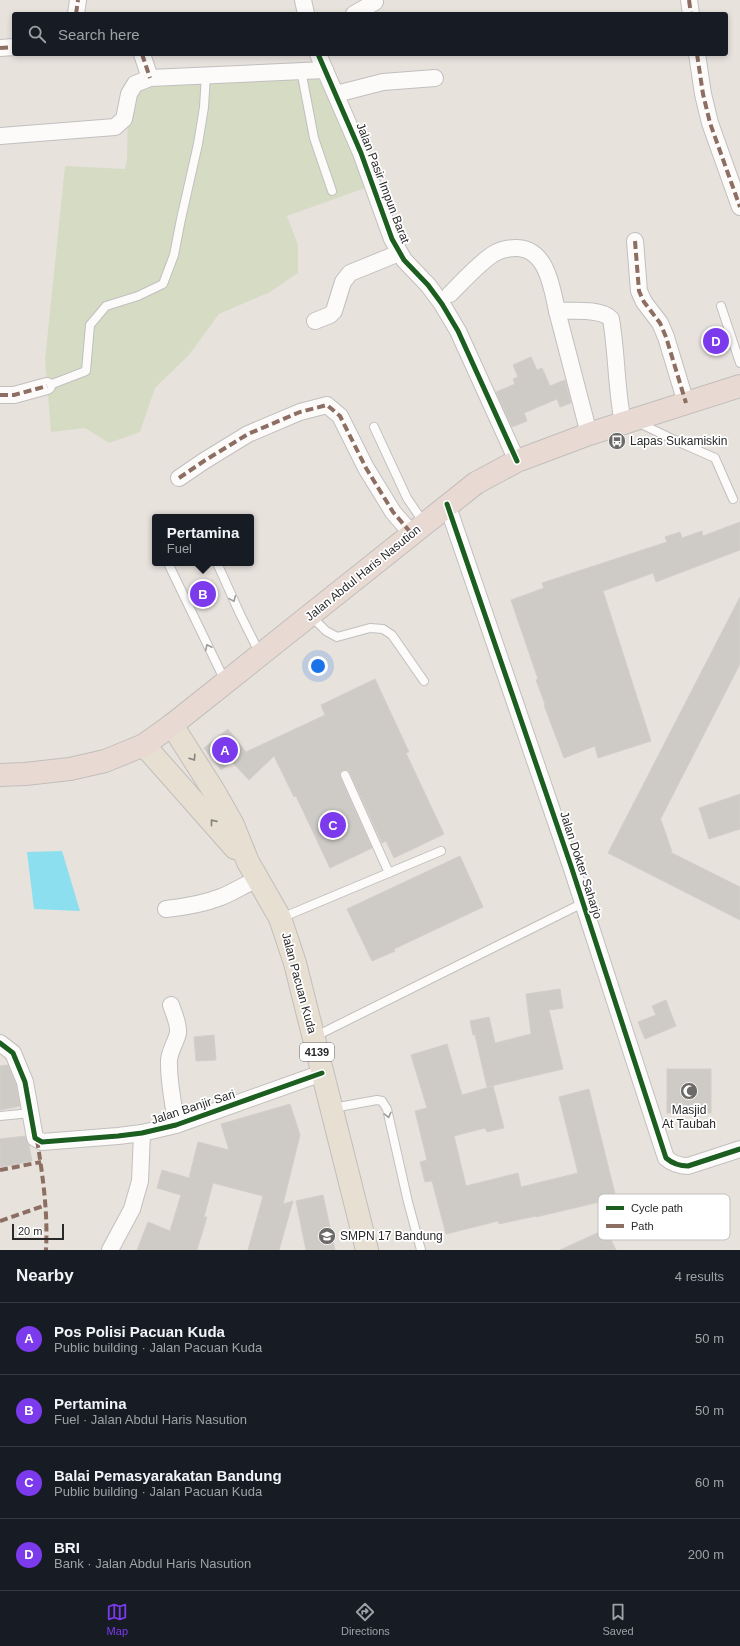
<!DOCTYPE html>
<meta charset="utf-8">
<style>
:root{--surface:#171b24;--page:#20242c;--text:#f1f3f6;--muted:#9ea1a6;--line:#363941;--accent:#7c3aed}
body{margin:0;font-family:Helvetica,sans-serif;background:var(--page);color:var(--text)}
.scale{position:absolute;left:12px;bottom:10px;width:52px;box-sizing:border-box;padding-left:4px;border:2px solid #292929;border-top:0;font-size:11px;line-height:14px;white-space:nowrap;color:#292929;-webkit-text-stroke:3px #fff;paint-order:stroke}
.you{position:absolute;left:318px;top:666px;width:14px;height:14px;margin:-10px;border:3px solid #fff;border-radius:50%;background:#1a73e8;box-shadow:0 0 0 6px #1a73e833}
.badge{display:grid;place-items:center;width:26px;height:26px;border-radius:50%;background:var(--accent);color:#fff;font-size:13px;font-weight:700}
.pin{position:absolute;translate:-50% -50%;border:2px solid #fff;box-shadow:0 1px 4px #0006}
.popup{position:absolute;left:152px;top:514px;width:102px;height:52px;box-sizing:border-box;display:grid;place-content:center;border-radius:4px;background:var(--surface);filter:drop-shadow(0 1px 3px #0005);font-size:13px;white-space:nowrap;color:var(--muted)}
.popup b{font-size:15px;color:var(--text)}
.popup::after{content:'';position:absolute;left:50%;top:100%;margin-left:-8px;border:8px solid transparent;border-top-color:var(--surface)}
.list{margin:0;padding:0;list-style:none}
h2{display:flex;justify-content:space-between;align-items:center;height:52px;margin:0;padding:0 16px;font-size:17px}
h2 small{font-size:13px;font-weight:400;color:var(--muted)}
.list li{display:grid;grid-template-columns:26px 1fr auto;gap:12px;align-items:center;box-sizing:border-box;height:72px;padding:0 16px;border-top:1px solid var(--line)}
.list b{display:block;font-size:15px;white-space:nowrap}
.list p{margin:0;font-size:13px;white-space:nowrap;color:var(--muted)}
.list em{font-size:13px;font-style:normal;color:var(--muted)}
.icon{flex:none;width:22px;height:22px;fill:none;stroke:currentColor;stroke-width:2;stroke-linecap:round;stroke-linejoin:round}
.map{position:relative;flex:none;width:740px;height:1250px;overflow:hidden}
.search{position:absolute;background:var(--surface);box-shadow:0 2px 6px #0003;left:12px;right:12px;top:12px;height:44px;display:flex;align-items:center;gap:10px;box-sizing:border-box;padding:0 14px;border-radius:4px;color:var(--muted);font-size:15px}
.sheet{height:340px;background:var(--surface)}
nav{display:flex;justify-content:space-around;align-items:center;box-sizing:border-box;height:56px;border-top:1px solid var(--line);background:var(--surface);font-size:11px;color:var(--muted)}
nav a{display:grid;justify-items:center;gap:2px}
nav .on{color:var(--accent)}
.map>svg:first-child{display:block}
.cemetery{fill:#d6dcc4}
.water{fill:#8cdfee}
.building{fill:#cecbc7;stroke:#d3ceca}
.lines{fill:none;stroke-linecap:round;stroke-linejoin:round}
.lane-casing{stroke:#c1bfbf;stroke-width:10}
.street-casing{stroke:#c1bfbf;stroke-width:18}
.primary-casing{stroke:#c0bebc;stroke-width:24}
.highway-casing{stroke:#c0bebc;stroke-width:24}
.lane{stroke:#fcfbfa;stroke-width:8}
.street{stroke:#fcfbfa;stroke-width:16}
.primary{stroke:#e7dfd1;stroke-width:22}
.highway{stroke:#e8dad2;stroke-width:22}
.quiet{stroke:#8d6e63;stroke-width:4;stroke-dasharray:8 4;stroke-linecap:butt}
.cycleway-casing{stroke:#fff;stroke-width:8}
.cycleway{stroke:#1b5e20;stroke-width:5}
.oneway{stroke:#9d9c9c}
.oneway2{stroke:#88847d}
.labels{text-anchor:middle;stroke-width:3.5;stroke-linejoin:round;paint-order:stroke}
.shield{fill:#fff;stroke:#696969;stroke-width:1}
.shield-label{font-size:11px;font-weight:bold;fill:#292929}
.street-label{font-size:12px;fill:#292929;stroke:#fff}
.poi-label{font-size:12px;fill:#292929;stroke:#fff;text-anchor:start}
.key{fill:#fff;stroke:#bfbfbf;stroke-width:1}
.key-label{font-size:11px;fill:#292929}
</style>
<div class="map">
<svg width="740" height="1250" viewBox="0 0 740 1250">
<rect width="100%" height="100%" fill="#e8e2dd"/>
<polygon class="cemetery" points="319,75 353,153 365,188 287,216 298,245 298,273 270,292 219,314 189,355 155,388 140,432 109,443 85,428 51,432 45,360 65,166 125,169 127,160 128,96 140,89 152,85"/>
<polygon class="water" points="62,851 80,911 34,909 27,852"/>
<g class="building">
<polygon points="531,357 537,370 542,368 550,386 565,380 571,403 560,407 557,399 524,413 527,421 512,427 496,392 515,384 513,379 518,377 513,365"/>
<polygon points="740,522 740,550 656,582 653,573 603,591 651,741 598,758 595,746 564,758 544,705 545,704 536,680 538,679 511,600 544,588 542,583 667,542 665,537 680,532 682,538 702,531 703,536"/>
<polygon points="740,597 740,664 660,820 661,820 672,852 670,852 740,887 740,920 608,853"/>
<polygon points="375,679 409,752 406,753 444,834 394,858 386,841 382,843 350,773 348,770 343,770 340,772 340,777 372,848 330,868 296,796 294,797 274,756 249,780 232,762 221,770 204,748 228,729 246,752 325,715 321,705"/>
<polygon points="740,794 740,829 709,839 699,808"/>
<polygon points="460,856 483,907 394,949 395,951 372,961 347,909"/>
<polygon points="560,989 563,1008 549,1010 563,1069 487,1087 475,1035 473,1035 470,1021 489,1017 495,1043 531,1034 526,994"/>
<polygon points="666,1000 676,1026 645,1039 638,1022 656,1015 652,1006"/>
<polygon points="214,1035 216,1060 196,1061 194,1037"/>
<polygon points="447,1044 462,1095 493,1086 504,1128 487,1132 485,1128 454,1136 466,1186 518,1173 521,1187 578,1173 559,1097 589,1089 616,1198 536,1217 536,1216 499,1224 498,1221 446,1234 432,1181 425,1182 420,1162 427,1160 415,1111 427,1108 411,1055"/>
<polygon points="8,1065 16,1085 20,1106 0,1110 0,1066"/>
<rect x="667" y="1069" width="44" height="44"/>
<polygon points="290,1104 300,1135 283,1204 293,1201 279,1250 248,1250 263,1196 213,1183 204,1217 207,1217 197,1250 137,1250 148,1222 170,1231 181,1195 157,1188 162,1170 189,1178 198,1142 229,1150 221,1124"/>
<polygon points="25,1136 29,1145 32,1161 0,1167 0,1139"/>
<polygon points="323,1195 335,1250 306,1250 296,1201"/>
<polygon points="606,1229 616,1250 560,1250"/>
</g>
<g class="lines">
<defs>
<g id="lane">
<polyline points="301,70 314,138 332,191"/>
<polyline points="721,306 740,363"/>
<polyline points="47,386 86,371 90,325 106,306 138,296 163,284 174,255 181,219 198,144 204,107 206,75"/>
<polyline points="639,423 681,443 715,458 733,499"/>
<polyline points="374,427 407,498 424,523"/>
<polyline points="168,563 225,681"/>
<polyline points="217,563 240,614 260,654"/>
<polyline points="310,615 326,631 337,637 370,628 383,629 392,635 424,681"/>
<polyline points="345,775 389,873"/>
<polyline points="281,918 441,851"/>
<polyline points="314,1037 583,903"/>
<polyline points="333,1108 377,1100 382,1101 387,1109 408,1202 421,1250"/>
<polyline points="0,1116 31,1113"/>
</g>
<g id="street">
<polyline points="303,0 306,14"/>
<polyline points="689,0 691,14"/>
<polyline points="76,14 78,0"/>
<polyline points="354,14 375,2"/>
<polyline points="0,48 14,47"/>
<polyline points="142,54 150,78"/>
<polyline points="318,54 361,153 392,239 404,260 428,285 442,304 458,331 517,461"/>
<polyline points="697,54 703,94 710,123 740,207"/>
<polyline points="336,94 383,82 435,78"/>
<polyline points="0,136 115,127 124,119 129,94 135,84 150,78 325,70"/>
<polyline points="635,241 639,291 644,302 660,323 666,337 686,403"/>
<path d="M450,294C462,282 481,261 495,253C502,249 508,248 516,248C547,248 552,288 557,311C572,311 601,308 611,319C617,354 616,389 623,423"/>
<polyline points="557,311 589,434"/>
<polyline points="315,321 330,315 334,311 343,282 350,273 399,253"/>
<polyline points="0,395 14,395 47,386"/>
<polyline points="179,478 204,461 248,434 300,412 327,405 340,416 366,468 393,512 411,533"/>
<path d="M447,504L571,866L666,1158C673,1164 679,1166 688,1166L740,1149"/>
<path d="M166,909C185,907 203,904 221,897C234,892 245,884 259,879"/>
<path d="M171,1005C174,1014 179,1024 178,1033C176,1042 170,1050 169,1060C168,1081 174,1104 176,1125"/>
<polyline points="0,1043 13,1053 25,1082 35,1138 42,1142 118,1136 142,1133 176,1125 322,1073"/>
<polyline points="110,1250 132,1209 140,1181 142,1133"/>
</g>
<g id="primary">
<polyline points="172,725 215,793 233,825 248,862 280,918 295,963 367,1250"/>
<polyline points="144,745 235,848"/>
</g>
<polyline id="highway" points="0,775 25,774 70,769 105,761 144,745 172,725 476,483 517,461 589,434 740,386"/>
</defs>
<use href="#lane" class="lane-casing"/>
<use href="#street" class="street-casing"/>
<use href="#primary" class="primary-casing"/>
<use href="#highway" class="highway-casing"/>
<use href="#lane" class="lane"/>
<use href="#street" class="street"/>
<use href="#primary" class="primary"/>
<use href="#highway" class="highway"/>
<g class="quiet">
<polyline points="689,0 691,14"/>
<polyline points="76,14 78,0"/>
<polyline points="0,48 14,47"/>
<polyline points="142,54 150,78"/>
<polyline points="697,54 703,94 710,123 740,207"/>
<polyline points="635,241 639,291 644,302 660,323 666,337 686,403"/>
<polyline points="0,395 14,395 47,386"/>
<polyline points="179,478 204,461 248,434 300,412 327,405 340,416 366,468 393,512 411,533"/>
<path d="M37,1140C43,1177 48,1213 46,1250"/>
<polyline points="0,1170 41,1162"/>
<polyline points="0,1221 46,1205"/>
</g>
<defs>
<g id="cycleway">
<polyline points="318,54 361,153 392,239 404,260 428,285 442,304 458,331 517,461"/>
<path d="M447,504L571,866L666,1158C673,1164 679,1166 688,1166L740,1149"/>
<polyline points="0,1043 13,1053 25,1082 35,1138 42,1142 118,1136 142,1133 176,1125 322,1073"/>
</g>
</defs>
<use href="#cycleway" class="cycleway-casing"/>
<use href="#cycleway" class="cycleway"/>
</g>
<defs><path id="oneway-chevron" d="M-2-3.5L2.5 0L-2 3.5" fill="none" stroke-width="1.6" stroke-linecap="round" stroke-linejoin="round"/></defs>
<g class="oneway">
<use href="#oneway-chevron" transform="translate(233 599) rotate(66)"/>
<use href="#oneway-chevron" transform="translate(208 647) rotate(-116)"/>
<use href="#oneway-chevron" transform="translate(388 1115) rotate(76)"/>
</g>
<g class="oneway2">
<use href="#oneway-chevron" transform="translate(193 758) rotate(57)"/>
<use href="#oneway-chevron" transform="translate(213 822) rotate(-129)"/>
</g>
<defs>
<symbol id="bus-disc" viewBox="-11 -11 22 22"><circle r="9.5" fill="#6c6a68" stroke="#fff"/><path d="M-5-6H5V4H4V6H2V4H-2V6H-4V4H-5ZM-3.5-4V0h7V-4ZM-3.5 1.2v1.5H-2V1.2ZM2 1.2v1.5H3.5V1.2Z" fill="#fff"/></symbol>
<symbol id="mosque-disc" viewBox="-11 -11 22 22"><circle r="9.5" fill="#6c6a68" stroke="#fff"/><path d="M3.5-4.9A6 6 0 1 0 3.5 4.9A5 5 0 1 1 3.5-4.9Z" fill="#fff"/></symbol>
<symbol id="school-disc" viewBox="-11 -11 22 22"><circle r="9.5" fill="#6c6a68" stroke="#fff"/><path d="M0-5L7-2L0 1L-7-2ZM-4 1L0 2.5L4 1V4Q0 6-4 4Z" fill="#fff"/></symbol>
</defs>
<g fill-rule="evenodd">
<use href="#bus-disc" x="607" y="431" width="20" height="20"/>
<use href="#mosque-disc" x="679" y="1081" width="20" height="20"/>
<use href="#school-disc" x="317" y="1226" width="20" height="20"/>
</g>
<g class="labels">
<rect class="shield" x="300" y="1043" width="34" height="18" rx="3"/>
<g class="shield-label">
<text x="317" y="1056">4139</text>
</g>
<g class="street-label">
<text transform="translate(383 183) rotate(69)" y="4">Jalan Pasir Impun Barat</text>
<text transform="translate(363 573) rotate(-39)" y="4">Jalan Abdul Haris Nasution</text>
<text transform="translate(581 865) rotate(72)" y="4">Jalan Dokter Saharjo</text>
<text transform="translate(299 983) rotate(75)" y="4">Jalan Pacuan Kuda</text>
<text transform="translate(193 1107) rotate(-18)" y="4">Jalan Banjir Sari</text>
</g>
<g class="poi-label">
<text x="630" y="445">Lapas Sukamiskin</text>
<text x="689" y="1114" text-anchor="middle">Masjid<tspan x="689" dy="14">At Taubah</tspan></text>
<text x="340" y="1240">SMPN 17 Bandung</text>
</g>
</g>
<rect x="598" y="1194" width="132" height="46" rx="6" class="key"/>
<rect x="606" y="1206" width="18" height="4" fill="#1b5e20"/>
<rect x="606" y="1224" width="18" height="4" fill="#8d6e63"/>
<g class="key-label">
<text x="631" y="1212">Cycle path</text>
<text x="631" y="1230">Path</text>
</g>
</svg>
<div class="scale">20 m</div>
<div class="you"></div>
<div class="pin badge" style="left:225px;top:750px">A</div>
<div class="pin badge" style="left:203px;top:594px">B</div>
<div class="popup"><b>Pertamina</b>Fuel</div>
<div class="pin badge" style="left:333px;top:825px">C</div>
<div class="pin badge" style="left:716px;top:341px">D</div>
<div class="search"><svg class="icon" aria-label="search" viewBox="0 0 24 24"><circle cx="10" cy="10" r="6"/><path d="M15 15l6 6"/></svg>Search here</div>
</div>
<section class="sheet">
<h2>Nearby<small>4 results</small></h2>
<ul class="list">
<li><span class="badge">A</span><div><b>Pos Polisi Pacuan Kuda</b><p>Public building · Jalan Pacuan Kuda</p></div><em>50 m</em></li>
<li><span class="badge">B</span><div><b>Pertamina</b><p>Fuel · Jalan Abdul Haris Nasution</p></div><em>50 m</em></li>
<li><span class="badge">C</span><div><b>Balai Pemasyarakatan Bandung</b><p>Public building · Jalan Pacuan Kuda</p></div><em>60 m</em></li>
<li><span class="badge">D</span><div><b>BRI</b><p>Bank · Jalan Abdul Haris Nasution</p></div><em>200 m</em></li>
</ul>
</section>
<nav>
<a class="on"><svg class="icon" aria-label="map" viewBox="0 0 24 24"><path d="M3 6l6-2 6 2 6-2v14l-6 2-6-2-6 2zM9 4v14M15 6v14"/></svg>Map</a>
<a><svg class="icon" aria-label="directions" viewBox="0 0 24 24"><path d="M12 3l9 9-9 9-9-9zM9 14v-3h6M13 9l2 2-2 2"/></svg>Directions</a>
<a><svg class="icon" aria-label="saved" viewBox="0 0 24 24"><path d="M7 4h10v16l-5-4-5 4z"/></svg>Saved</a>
</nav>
